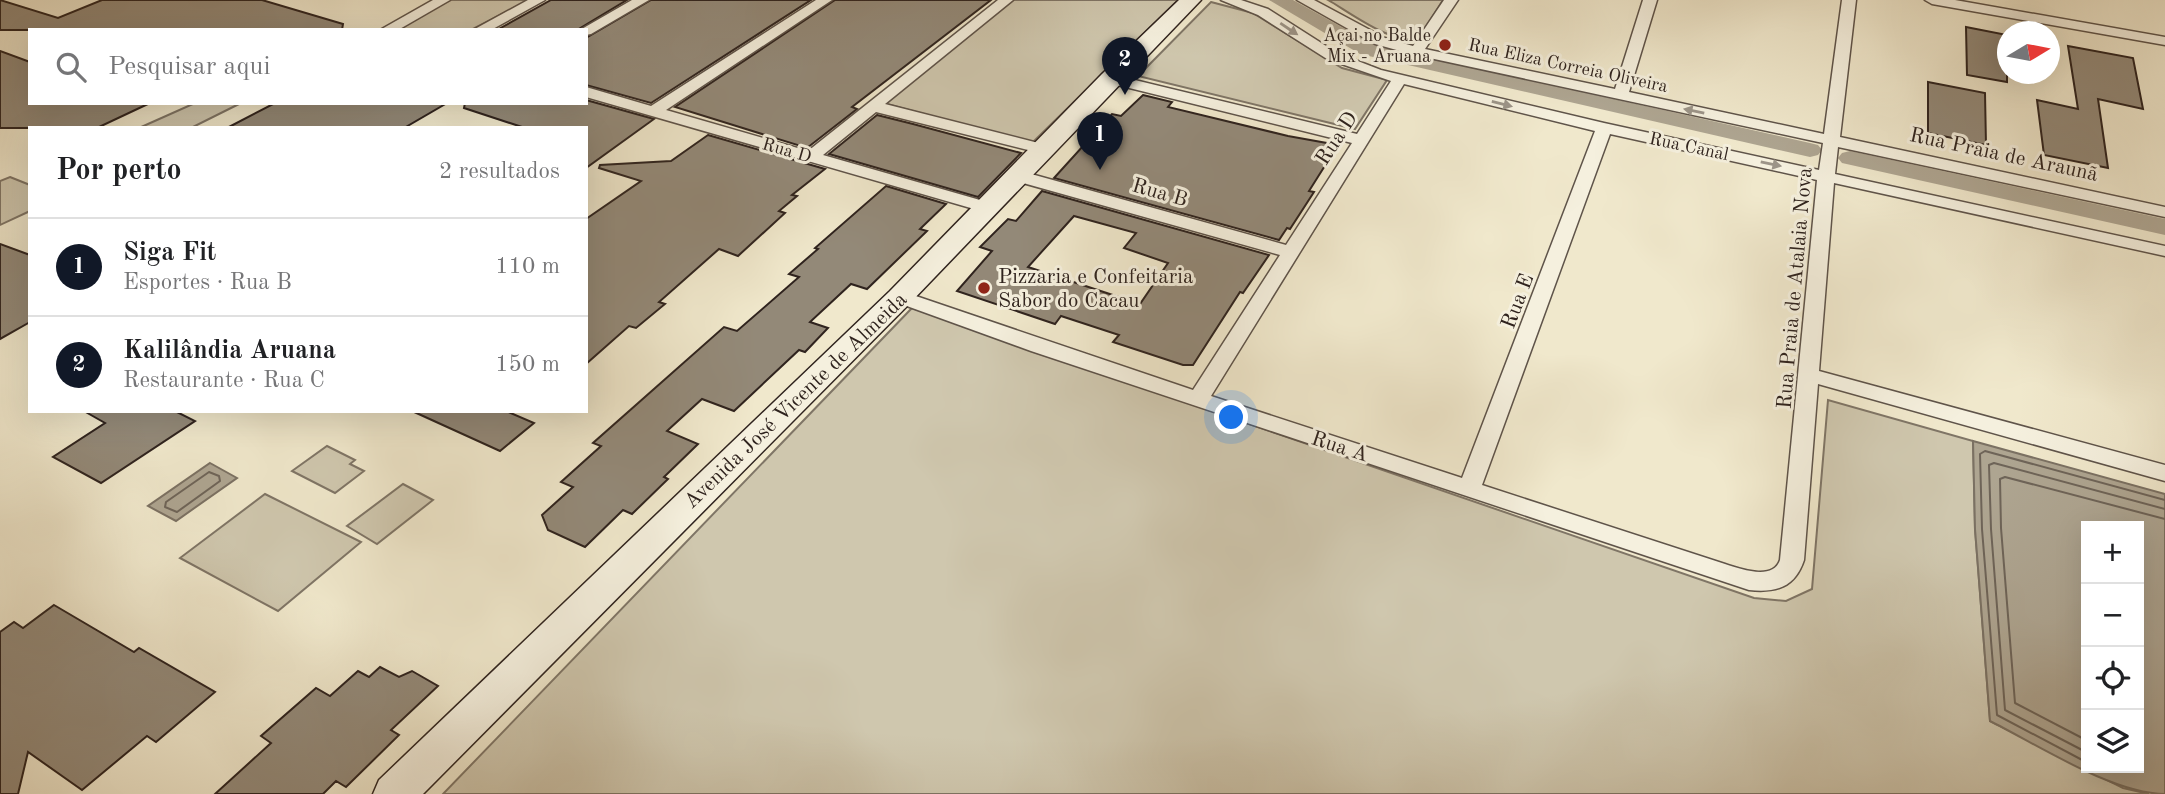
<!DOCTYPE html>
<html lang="pt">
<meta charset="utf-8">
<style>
:root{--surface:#fff;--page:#f2f2f2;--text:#202124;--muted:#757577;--line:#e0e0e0;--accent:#111827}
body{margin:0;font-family:"Old Standard TT",serif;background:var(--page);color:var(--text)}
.controls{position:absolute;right:21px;bottom:21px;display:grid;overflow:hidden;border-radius:0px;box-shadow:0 7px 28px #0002}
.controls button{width:63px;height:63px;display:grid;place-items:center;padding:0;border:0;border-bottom:2px solid var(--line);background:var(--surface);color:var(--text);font:35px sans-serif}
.compass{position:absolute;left:1997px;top:21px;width:63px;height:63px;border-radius:50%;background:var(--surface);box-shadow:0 7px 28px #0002;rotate:80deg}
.you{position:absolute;left:1232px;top:418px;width:24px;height:24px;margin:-18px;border:5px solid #fff;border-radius:50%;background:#1a73e8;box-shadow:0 0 0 10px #1a73e833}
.badge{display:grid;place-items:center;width:46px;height:46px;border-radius:50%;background:var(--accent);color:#fff;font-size:23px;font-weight:700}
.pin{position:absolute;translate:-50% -58px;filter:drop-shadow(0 2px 4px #0008)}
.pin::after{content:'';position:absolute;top:37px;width:24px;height:21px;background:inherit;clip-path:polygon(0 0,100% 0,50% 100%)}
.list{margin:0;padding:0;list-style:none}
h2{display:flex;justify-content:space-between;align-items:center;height:91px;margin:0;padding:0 28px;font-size:30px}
h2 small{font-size:23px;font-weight:400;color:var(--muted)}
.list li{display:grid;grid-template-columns:46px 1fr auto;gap:21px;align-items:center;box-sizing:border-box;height:98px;padding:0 28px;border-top:2px solid var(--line)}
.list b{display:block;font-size:26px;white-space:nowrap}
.list p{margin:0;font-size:23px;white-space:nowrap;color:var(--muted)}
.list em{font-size:23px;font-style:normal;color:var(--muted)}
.icon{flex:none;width:38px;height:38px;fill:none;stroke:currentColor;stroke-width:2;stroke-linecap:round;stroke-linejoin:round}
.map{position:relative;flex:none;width:2165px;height:794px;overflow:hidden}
.search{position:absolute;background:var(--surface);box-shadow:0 7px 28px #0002;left:28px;top:28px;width:560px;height:77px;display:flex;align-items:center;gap:18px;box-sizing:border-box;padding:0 24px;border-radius:0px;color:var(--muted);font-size:26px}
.panel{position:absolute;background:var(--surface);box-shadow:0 7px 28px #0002;left:28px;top:126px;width:560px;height:287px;border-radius:0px}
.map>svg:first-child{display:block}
.green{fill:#cfc7ae;stroke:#7f7566;stroke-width:2}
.water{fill:#aea591;stroke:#7b7163;stroke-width:2;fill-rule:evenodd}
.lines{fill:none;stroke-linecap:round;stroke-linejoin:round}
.shore{stroke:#6e6458;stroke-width:2}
.canal{fill:#aea591;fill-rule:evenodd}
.building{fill:#938978;stroke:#2f231e;stroke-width:2;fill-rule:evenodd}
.street-casing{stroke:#5f544a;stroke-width:3}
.secondary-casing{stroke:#2f231e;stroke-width:3}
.street{fill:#f5f0de;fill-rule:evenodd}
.secondary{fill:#f5f0de;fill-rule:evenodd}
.oneway{fill:#9c9488}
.poi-dot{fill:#8f2418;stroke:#f5f0de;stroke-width:2.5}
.labels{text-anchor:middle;stroke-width:6;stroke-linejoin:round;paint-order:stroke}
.far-poi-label{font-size:18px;fill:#2f231e;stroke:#f5f0de;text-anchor:end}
.far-street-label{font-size:18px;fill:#2f231e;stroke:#f5f0de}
.street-label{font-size:21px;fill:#2f231e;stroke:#f5f0de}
.poi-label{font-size:21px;fill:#2f231e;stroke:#f5f0de;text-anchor:start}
</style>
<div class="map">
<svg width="2165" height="794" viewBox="0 0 2165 794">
<rect width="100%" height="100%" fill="#f0e8cc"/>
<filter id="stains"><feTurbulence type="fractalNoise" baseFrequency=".00286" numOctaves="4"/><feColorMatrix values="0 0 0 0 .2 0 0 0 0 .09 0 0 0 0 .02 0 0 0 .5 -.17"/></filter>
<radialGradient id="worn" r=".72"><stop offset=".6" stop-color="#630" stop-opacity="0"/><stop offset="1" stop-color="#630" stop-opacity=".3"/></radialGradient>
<g class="green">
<polygon points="450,0 529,0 471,30 392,29"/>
<polygon points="1011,0 1178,0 1032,143 883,103"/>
<path d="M1328,0H1443L1419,38C1395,47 1349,12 1328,0Z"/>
<polygon points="1211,2 1253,13 1342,68 1387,80 1355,129 1138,76"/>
<polygon points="195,103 241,103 191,128 139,128"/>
<polygon points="10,177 30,185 30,211 0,225 0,181"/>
<polygon points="912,308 1754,598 1786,601 1812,589 1828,400 1973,441 1975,529 1990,721 2123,788 2149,794 443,794"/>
<polygon points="327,446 355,460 350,464 364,471 335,493 292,471"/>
<polygon points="403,484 433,500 377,544 347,526"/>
<polygon points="265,494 361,542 278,611 180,558"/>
</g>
<g class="water">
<path d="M1973,441L2165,494V794C2113,794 2038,745 1990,721L1975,529ZM2086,526H2139V768H2086Z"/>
<polygon points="210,463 237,478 176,521 148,506"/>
</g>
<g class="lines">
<g class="shore">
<polygon points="209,472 219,476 220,481 177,512 165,507 166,502"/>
<polyline points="2086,740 2015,703 2001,528 2000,479 2005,477 2165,519"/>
<polyline points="2086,752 2005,710 1991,529 1989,465 1994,463 2165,509"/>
<polyline points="2086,762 1997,715 1982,529 1980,454 1985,451 2165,500"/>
</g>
<g class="canal">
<polygon points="1269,0 1293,0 1374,45 1810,143 1818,145 1822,150 1818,155 1810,157 1360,54"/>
<polygon points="1850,151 2165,219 2165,235 1842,163 1838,158 1842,153"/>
</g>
</g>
<g class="building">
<polygon points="0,0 58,18 102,0 262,0 343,24 342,30 0,30"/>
<polygon points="551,0 627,0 577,30 497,30"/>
<polygon points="651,0 811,0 651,103 586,85 586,38"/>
<polygon points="835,0 991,0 852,107 857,109 807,148 675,107"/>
<polygon points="1966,27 2007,35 2007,82 1967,75"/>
<polygon points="2068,46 2133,58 2143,109 2098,99 2108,168 2044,155 2037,100 2078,109"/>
<polygon points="0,51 30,62 30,103 150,103 97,128 0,128"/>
<polygon points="1928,82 1985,93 1986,145 1928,133"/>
<polygon points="1143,95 1172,102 1168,107 1288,136 1338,145 1309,191 1314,192 1290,229 1287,228 1279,240 1054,178 1112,114 1121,116"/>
<polygon points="586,100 654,119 586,168 586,128 525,128 464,108 465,103 586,103"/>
<polygon points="275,103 447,103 404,128 227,128"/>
<polygon points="877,115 913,124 1021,153 978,197 829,154"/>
<polygon points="708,135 825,169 792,195 797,196 779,211 785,213 738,256 719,249 659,302 665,304 636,328 629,326 586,364 586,219 641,181 599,168 600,165 671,161"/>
<polygon points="886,186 946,204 920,229 927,231 867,289 851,284 810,322 828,328 805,352 799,350 734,411 702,399 667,431 698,444 664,477 668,479 632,514 623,510 585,547 548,530 542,515 573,487 561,482 601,446 593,443 724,327 737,331 799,277 789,274 818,249 815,248"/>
<path d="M1042,191L1269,255L1243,293L1240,292L1193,365H1183L1113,342L1119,335L1061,316L1055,324L957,291L992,251L980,247L1008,219L1016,221ZM1074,216L1136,233L1124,248L1168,263L1140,304L1028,267Z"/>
<polygon points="0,244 30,255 30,322 0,339"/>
<polygon points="84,411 175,411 195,421 101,483 53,457 105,423"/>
<polygon points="412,411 506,411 534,423 500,451"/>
<polygon points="54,605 134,652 139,648 215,692 156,742 147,736 82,790 28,752 18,794 0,794 0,632 14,622 23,628"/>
<polygon points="380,667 399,677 412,671 438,686 391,730 399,735 346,787 336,781 323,794 215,794 271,743 261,736 316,688 330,696 358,671 369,677"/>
</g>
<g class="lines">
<defs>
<g id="street">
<polygon points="433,0 450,0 398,30 380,30"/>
<polygon points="528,0 545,0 491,30 473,30"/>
<polygon points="632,0 649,0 591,34 586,35 586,30 580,30"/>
<polygon points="816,0 832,0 666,110 808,151 998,0 1013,0 885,104 1050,146 1052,149 1044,154 876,112 823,155 994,204 997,208 988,213 586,97 586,87 651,106"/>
<path d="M1221,0H1241L1268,9L1337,53L1381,70L1604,123L1819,170L1823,143L1411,54L1375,44L1297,0H1314L1385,38L1413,46L1444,0H1458L1425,49L1615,89L1643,0H1657L1629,92L1824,134L1842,0H1856L1840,137L2165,207V217L1838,147L1835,174L2165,246V256L1834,183L1819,371L2165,465V481L1818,384L1804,560C1795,587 1777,593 1749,590L1031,351L893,301L890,297L893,293H907L1193,390L1280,255L1012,180L1010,176L1018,171L1024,172L1286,245L1352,143L1105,82L1102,79L1110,74L1357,134L1391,81L1327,59L1258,15ZM1404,84L1595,131L1462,478L1211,396ZM1610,134L1817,180L1780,560C1773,581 1741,569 1725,564L1482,485Z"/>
<polygon points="1925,0 1955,0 2165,37 2165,45 1932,4"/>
</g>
<polygon id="secondary" points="1179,0 1201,0 910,303 423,794 373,794 379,780 890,291 1102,74"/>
</defs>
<use href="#street" class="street-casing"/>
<use href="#secondary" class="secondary-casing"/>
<use href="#street" class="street"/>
<use href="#secondary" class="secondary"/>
</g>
<defs><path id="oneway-solid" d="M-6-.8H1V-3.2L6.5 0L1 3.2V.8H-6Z" transform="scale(1.75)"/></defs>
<g class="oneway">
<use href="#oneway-solid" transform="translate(1289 29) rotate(34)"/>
<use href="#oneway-solid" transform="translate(1502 104) rotate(14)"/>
<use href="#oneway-solid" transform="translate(1694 111) rotate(-168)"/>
<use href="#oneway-solid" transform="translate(1771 164) rotate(12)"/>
</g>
<g class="poi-dot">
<circle cx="1445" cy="45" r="7"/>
<circle cx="984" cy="288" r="7"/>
</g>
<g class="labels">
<g class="far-poi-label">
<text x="1431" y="41">Açai no Balde<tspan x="1431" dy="21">Mix - Aruana</tspan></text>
</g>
<g class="far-street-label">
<text transform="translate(1568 65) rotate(12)" y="6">Rua Eliza Correia Oliveira</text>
<text transform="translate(1689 146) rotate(12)" y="6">Rua Canal</text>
<text transform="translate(787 150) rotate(16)" y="6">Rua D</text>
</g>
<g class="street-label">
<text transform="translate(1336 138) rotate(-57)" y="7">Rua D</text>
<text transform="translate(2004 154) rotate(12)" y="7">Rua Praia de Araunã</text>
<text transform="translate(1160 192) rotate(16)" y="7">Rua B</text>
<text transform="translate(1794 288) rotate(-85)" y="7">Rua Praia de Atalaia Nova</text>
<text transform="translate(1517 301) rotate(-69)" y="7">Rua E</text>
<text transform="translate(795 400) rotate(-44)" y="7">Avenida José Vicente de Almeida</text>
<text transform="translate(1340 446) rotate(18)" y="7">Rua A</text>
</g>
<g class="poi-label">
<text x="998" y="283">Pizzaria e Confeitaria<tspan x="998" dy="24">Sabor do Cacau</tspan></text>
</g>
</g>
<rect width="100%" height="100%" filter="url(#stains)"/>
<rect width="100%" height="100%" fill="url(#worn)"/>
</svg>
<div class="controls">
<button>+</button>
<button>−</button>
<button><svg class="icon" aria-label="locate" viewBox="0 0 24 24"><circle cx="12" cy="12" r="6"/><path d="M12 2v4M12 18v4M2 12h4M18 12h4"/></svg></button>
<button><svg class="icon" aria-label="layers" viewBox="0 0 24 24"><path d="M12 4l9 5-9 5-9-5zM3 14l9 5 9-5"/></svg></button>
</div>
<svg class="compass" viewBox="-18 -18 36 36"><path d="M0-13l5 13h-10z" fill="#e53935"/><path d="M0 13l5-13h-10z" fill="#757577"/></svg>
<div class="you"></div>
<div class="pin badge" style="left:1100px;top:170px">1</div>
<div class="pin badge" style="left:1125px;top:95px">2</div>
<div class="search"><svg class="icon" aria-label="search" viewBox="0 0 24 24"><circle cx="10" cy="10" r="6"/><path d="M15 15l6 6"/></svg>Pesquisar aqui</div>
<section class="panel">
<h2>Por perto<small>2 resultados</small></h2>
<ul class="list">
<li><span class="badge">1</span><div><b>Siga Fit</b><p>Esportes · Rua B</p></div><em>110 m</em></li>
<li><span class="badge">2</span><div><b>Kalilândia Aruana</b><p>Restaurante · Rua C</p></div><em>150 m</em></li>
</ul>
</section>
</div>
